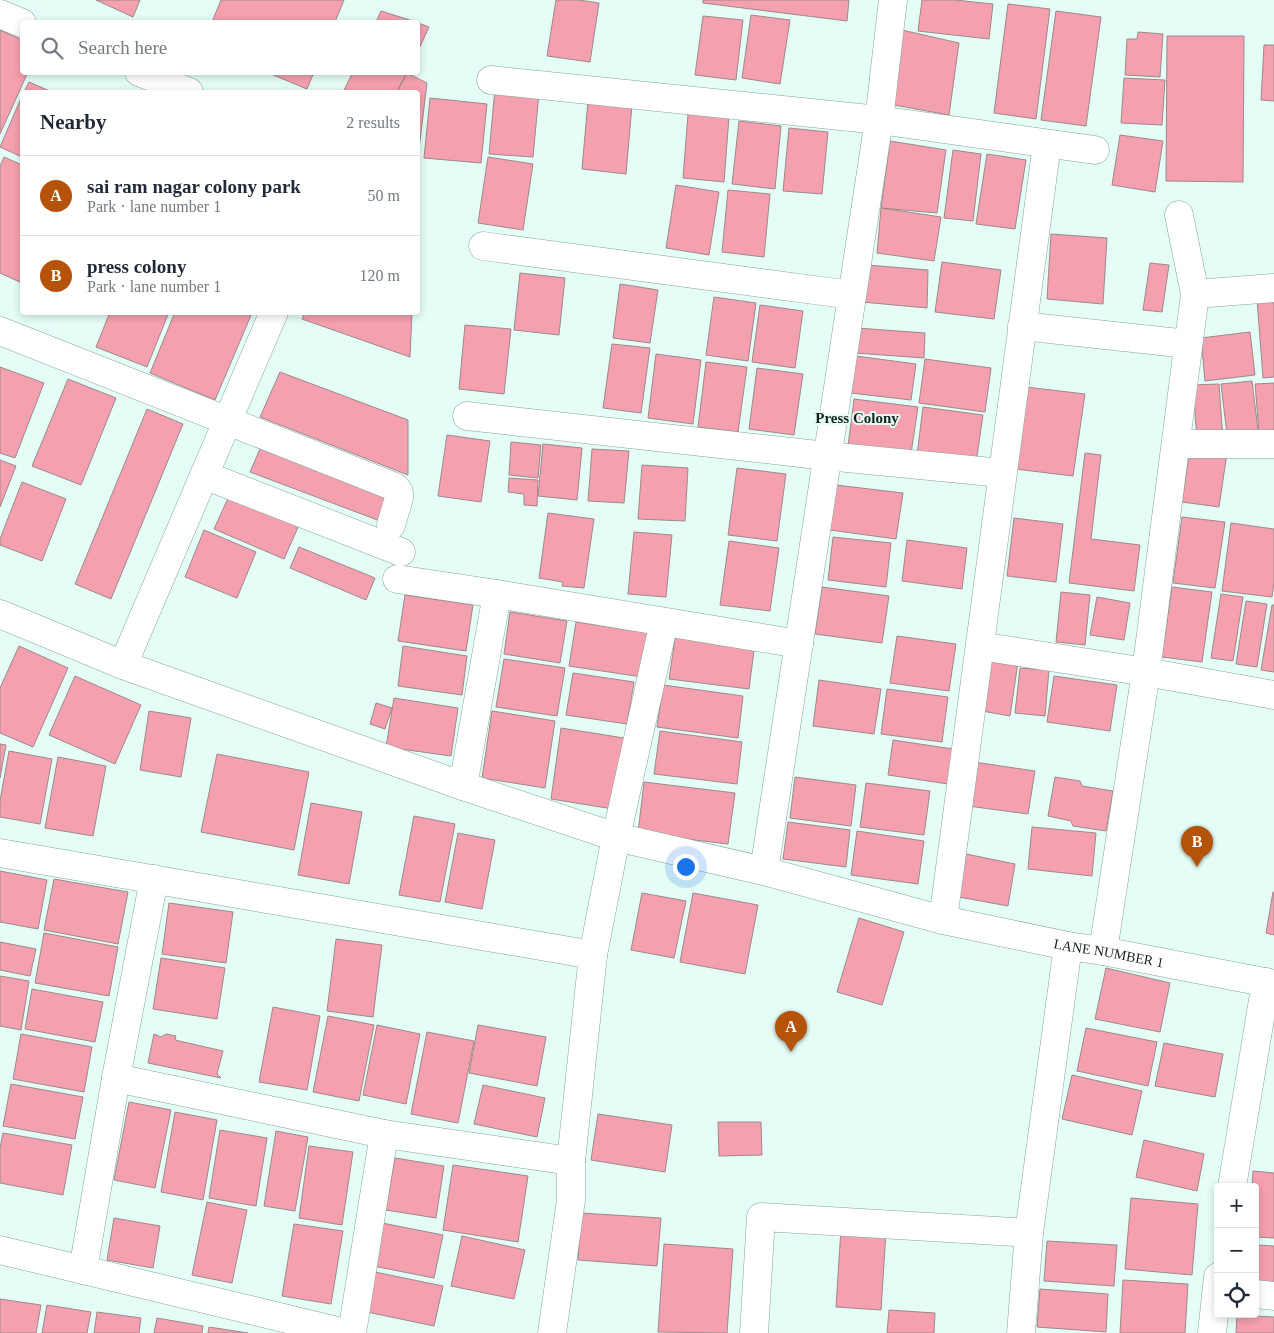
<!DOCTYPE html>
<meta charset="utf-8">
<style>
:root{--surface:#fff;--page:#f6f6f7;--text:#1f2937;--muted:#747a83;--line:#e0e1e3;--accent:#b45309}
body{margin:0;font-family:Georgia,serif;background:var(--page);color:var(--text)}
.controls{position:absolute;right:15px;bottom:15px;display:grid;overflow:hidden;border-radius:5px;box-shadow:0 2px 8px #0003}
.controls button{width:45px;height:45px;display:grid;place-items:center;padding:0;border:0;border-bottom:1px solid var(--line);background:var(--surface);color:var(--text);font:25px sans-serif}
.you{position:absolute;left:685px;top:866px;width:18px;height:18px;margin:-12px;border:4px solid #fff;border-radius:50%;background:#1a73e8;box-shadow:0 0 0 8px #1a73e833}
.badge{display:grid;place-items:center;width:32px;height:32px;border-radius:50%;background:var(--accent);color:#fff;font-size:16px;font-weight:700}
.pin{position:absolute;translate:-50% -41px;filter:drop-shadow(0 1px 2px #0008)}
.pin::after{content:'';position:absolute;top:26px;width:18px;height:15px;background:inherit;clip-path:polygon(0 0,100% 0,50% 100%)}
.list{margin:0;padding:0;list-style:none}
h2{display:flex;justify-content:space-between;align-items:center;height:65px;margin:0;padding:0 20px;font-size:21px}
h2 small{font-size:16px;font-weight:400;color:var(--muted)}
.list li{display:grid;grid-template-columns:32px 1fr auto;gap:15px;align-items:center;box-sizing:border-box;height:80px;padding:0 20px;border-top:1px solid var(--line)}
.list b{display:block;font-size:19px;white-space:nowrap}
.list p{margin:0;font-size:16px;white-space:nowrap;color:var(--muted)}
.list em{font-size:16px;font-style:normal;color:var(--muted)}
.icon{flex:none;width:28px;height:28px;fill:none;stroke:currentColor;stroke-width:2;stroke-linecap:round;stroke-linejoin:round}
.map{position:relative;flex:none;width:1274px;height:1333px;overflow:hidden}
.search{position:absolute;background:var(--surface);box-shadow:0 2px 8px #0003;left:20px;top:20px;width:400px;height:55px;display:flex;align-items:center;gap:12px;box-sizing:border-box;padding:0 18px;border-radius:5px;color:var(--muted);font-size:19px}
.panel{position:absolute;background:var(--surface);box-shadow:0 2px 8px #0003;left:20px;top:90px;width:400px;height:225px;border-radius:5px}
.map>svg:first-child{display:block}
.building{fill:#f5a0ae;stroke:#9e888b}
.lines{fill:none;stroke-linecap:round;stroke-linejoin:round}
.minor-casing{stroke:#8aa29b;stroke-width:29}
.minor{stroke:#fff;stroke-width:28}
.labels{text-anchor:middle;stroke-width:4;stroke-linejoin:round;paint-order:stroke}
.street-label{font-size:14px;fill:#18211e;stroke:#e4fdf6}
.neighbourhood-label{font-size:15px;font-weight:bold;fill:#18211e;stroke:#e4fdf6}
</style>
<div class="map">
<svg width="1274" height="1333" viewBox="0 0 1274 1333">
<rect width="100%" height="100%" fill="#e4fdf6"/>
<g class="building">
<polygon points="96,0 140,0 133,17"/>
<polygon points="221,0 344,0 335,22 212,22"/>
<polygon points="556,0 579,0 599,3 590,62 547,56"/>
<polygon points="703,0 849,0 847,21 703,3"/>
<polygon points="922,0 955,0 993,4 989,39 918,31"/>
<polygon points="1008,4 1050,9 1036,119 994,113"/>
<polygon points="381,11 416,22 376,22"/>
<polygon points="1056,11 1101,17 1086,126 1041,120"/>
<polygon points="751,15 790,20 780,84 742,78"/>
<polygon points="703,16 743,20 736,80 695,75"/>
<polygon points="418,23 429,27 418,51"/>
<polygon points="0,30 22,40 22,72 28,72 0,134"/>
<polygon points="902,30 959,43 949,115 894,105"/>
<polygon points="1138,32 1163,34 1160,77 1125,75 1127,39 1137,39"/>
<polygon points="1167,36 1244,36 1243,182 1166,181"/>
<polygon points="1264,45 1274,45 1274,101 1261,100"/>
<polygon points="266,72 314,72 307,89"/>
<polygon points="353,72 407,72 397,92 343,92"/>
<polygon points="407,73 427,83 419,149 418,148 418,92 397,92"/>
<polygon points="1124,78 1165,80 1162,125 1121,123"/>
<polygon points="29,82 52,92 24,92"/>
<polygon points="495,88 539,93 533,157 489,154"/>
<polygon points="22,96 22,157 0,147"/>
<polygon points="430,98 487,104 481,163 424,158"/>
<polygon points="588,101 632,105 626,174 582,169"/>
<polygon points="688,114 729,117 724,182 683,178"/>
<polygon points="739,121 781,126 775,189 732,184"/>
<polygon points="789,128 828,132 822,194 783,191"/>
<polygon points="1120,135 1163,141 1155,192 1112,185"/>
<polygon points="890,141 946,150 937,213 881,208"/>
<polygon points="953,150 981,154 973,221 944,218"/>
<polygon points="987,154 1026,160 1015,229 976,224"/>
<polygon points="4,157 22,165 22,283 0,273 0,166"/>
<polygon points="488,157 533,164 523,230 478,223"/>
<polygon points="676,185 719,192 709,255 666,248"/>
<polygon points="728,190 770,194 764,257 722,252"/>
<polygon points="881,208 941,217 934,261 877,253"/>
<polygon points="1051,234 1107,238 1103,304 1047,299"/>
<polygon points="942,262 1001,270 994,319 935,312"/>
<polygon points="1150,263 1169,265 1162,312 1143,310"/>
<polygon points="867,265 928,270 927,308 862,302"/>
<polygon points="520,273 565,278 559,335 514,330"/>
<polygon points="620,284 658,290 650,343 613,338"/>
<polygon points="714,297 756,303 748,361 706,355"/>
<polygon points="1274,298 1274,377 1263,378 1257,299"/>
<polygon points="760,305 803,311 795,368 752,362"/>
<polygon points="110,312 169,312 147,367 96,347"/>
<polygon points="175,312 252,313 215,400 150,373"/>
<polygon points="305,312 412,312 410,357 302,319"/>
<polygon points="465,325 511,329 504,394 459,389"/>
<polygon points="857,328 925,333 924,358 855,353"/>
<polygon points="1250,332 1255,375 1205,381 1201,338"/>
<polygon points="612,344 650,348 641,413 603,408"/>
<polygon points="656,354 701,360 693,424 648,418"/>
<polygon points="856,356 916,364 911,400 851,393"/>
<polygon points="925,359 991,368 985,412 919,403"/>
<polygon points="706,362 747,367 738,432 698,427"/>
<polygon points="0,367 44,383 15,458 0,453"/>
<polygon points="757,368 803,374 794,435 749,429"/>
<polygon points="280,372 408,420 408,475 260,417"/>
<polygon points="68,379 116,398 81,485 32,466"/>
<polygon points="1252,381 1259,439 1228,443 1221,384"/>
<polygon points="1274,383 1274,443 1260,444 1255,384"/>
<polygon points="1219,384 1223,439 1197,441 1193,385"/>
<polygon points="1026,387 1085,394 1073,476 1015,469"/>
<polygon points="854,399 918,407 911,454 848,446"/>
<polygon points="923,407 983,415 976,463 917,455"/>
<polygon points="147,409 183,424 111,599 75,584"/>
<polygon points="447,435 490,441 481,502 438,496"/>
<polygon points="263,442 396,495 388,524 250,472"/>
<polygon points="511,442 541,445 538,478 509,475"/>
<polygon points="543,444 582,448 577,500 538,496"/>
<polygon points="1190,448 1227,453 1219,507 1182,502"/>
<polygon points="592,449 629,451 624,503 588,501"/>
<polygon points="1085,453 1101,455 1091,539 1140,545 1134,591 1069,583"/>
<polygon points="0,460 16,466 0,507"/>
<polygon points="642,465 688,468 685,521 638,519"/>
<polygon points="737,468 786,474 777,541 728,535"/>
<polygon points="509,478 538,480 537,506 524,505 524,494 508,492"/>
<polygon points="22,482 66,499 42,561 0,545 0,539"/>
<polygon points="234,485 303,516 284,559 214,529"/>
<polygon points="836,485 903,493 896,539 830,530"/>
<polygon points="548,513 594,519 584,588 562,586 563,582 539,578"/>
<polygon points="1182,517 1225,522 1215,588 1173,583"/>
<polygon points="1014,518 1063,524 1056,582 1007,576"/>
<polygon points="1231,523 1274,529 1274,583 1272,597 1222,591"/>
<polygon points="204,530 256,552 237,598 185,577"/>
<polygon points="634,532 672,535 666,597 628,594"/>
<polygon points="833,537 891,543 886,587 828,580"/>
<polygon points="907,540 967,548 962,589 902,581"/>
<polygon points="729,541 779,548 770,611 720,605"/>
<polygon points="299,547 375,578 366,600 290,568"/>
<polygon points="822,587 889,596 882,643 815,634"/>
<polygon points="1172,587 1212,592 1202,662 1162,657"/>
<polygon points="1061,592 1090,595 1085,645 1056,642"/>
<polygon points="1221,594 1243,597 1233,661 1211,658"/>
<polygon points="405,595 473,605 466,651 398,641"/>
<polygon points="1097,597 1130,603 1124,640 1090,635"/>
<polygon points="1246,601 1267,604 1257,667 1236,664"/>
<polygon points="1272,605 1274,605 1274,672 1261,670"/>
<polygon points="510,612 567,621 560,663 504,654"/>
<polygon points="576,622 649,633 642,677 569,666"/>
<polygon points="676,632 755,643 749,689 669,679"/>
<polygon points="897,636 956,644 949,691 890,683"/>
<polygon points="19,646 68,668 33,747 0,733 0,688"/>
<polygon points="403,646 467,656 462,695 398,686"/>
<polygon points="991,658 1018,662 1010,716 982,711"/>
<polygon points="504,659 565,668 557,716 496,707"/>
<polygon points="1020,668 1049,670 1045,716 1015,713"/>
<polygon points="573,673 634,682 627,724 566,715"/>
<polygon points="75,676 141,705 115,764 49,735"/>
<polygon points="1054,676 1117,685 1110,731 1047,722"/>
<polygon points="819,680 881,689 874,734 813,726"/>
<polygon points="663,685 743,696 738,738 657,727"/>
<polygon points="887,689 948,697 942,742 881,734"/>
<polygon points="394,698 458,708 451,756 386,747"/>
<polygon points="376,703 392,708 385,729 370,724"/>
<polygon points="149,711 191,718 181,777 140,770"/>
<polygon points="492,711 555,721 545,788 482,778"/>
<polygon points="561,728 624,738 613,809 551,799"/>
<polygon points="660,731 742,742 737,784 654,774"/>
<polygon points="893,740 953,749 948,784 888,775"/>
<polygon points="0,744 6,745 0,778"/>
<polygon points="9,751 52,759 40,824 0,817 0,801"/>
<polygon points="217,754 309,772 294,850 201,832"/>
<polygon points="58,757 106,766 93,836 45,828"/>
<polygon points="974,762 1035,771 1028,814 968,806"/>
<polygon points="795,777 856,785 851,826 790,818"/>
<polygon points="1055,777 1080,781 1082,786 1113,791 1106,831 1073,826 1071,821 1048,816"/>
<polygon points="644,782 735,793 728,844 638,833"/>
<polygon points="866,783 930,791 924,835 860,827"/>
<polygon points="311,803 362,812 349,884 298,875"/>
<polygon points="414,816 455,824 440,902 399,895"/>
<polygon points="788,822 850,830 846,867 783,859"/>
<polygon points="1032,827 1096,833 1092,876 1028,869"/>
<polygon points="857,831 924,841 918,884 851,875"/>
<polygon points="458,833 495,840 482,909 445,902"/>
<polygon points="961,853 1015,864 1008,906 953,896"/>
<polygon points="0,871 47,880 38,929 0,922"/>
<polygon points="54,879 128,892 118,944 44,930"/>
<polygon points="1273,892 1274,892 1274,935 1266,933"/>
<polygon points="642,893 686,901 674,958 631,950"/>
<polygon points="693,893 758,905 745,974 680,962"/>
<polygon points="169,903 233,912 226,963 162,954"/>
<polygon points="859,918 904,932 882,1005 837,992"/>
<polygon points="44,933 118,947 109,996 35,983"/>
<polygon points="336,939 382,945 373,1017 327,1011"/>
<polygon points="0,942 36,949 30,976 0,970"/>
<polygon points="161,958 225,968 217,1019 153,1009"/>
<polygon points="1106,968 1170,983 1160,1032 1095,1019"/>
<polygon points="0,976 29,981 21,1030 0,1026"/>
<polygon points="32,989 103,1002 95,1042 25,1029"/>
<polygon points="273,1007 320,1016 307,1090 259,1082"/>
<polygon points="328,1016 374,1025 359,1101 313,1092"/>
<polygon points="377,1025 420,1034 406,1104 363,1095"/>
<polygon points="478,1025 546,1037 537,1086 469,1073"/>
<polygon points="1086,1028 1157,1042 1148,1086 1077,1071"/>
<polygon points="427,1032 474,1041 458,1123 411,1114"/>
<polygon points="21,1034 92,1047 84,1092 13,1079"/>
<polygon points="154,1034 161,1037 166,1034 176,1036 175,1040 223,1051 217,1074 221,1078 148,1063"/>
<polygon points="1164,1043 1223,1054 1215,1097 1155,1086"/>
<polygon points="1072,1075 1142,1091 1132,1135 1062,1119"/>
<polygon points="11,1084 83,1097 75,1139 3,1126"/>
<polygon points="483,1085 545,1098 537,1137 474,1124"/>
<polygon points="129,1102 171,1110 155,1188 114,1180"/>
<polygon points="175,1112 217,1120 203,1200 161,1192"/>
<polygon points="598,1114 672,1125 665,1172 591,1160"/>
<polygon points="718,1122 761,1122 762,1155 719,1156"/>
<polygon points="220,1130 267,1138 256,1206 209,1198"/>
<polygon points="276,1131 308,1137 295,1211 264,1206"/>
<polygon points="3,1133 72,1145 63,1195 0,1183 0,1148"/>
<polygon points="1144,1140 1204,1154 1197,1191 1136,1177"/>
<polygon points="309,1146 353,1152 342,1225 299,1218"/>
<polygon points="395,1158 444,1166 436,1218 386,1210"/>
<polygon points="453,1165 528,1176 518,1242 443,1230"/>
<polygon points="1253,1171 1274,1173 1274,1238 1255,1237 1255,1187 1252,1187"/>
<polygon points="1131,1198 1198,1204 1192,1275 1125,1269"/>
<polygon points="207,1202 247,1210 232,1283 192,1275"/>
<polygon points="581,1213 661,1218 657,1266 578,1260"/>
<polygon points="114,1218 160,1226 153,1268 107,1260"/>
<polygon points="382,1223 443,1235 434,1278 373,1266"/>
<polygon points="294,1224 343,1231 331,1304 282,1296"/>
<polygon points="841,1229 886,1232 881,1310 836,1307"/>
<polygon points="462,1236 525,1250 514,1299 451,1286"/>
<polygon points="1047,1241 1117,1245 1114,1286 1044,1281"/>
<polygon points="664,1244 733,1249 727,1333 658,1332"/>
<polygon points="1255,1245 1274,1246 1274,1290 1255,1289"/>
<polygon points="375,1272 443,1286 434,1326 367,1312"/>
<polygon points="1123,1280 1188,1284 1185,1333 1120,1333"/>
<polygon points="1040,1289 1108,1294 1106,1332 1037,1327"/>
<polygon points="0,1299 41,1305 36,1333 0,1333"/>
<polygon points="47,1305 91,1312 87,1333 42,1333"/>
<polygon points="889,1310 935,1313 934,1333 887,1333"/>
<polygon points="97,1312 141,1318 139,1333 94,1333"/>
<polygon points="1237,1315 1274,1317 1274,1333 1236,1333"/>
<polygon points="157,1318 203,1326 202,1333 154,1333"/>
<polygon points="209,1327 248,1333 208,1333"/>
</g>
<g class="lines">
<defs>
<g id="minor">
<polyline points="0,14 22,23"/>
<polyline points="139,72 189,92"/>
<polyline points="491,80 879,120 1095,150"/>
<polyline points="1179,215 1195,294"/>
<polyline points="483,246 852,295"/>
<polyline points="1022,326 1188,344"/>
<polyline points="0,331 395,487 399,492 399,498 391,525"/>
<polyline points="467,416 827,456 1002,473"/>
<polyline points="1176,444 1274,444"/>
<polyline points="204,475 401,552"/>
<polyline points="397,579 497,594 799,644"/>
<polyline points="0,614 123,665 463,786 616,837 593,955 571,1161 571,1200 552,1333"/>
<polyline points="664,622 616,837 764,871 943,920 1047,144"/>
<polyline points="980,646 1146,672 1274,695"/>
<polyline points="123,665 274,312"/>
<polyline points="463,786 497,594"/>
<polyline points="0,853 593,955"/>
<polyline points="764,871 879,120 893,0"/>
<path id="s1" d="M943,920L1068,946L1103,951L1274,984"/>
<polyline points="1103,951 1146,672 1195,294 1274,288"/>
<polyline points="116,1078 154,879"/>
<polyline points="384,1134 571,1161"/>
<polyline points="1232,1187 1266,982"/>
<polyline points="0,1250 346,1333"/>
<polyline points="83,1270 116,1078 384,1134 352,1333"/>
<polyline points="1255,1294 1274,1296"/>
<polyline points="754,1333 761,1217 1029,1233 1068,946"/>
<polyline points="1021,1333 1029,1233"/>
<polyline points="1212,1333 1218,1277"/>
</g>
</defs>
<use href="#minor" class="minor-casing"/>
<use href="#minor" class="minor"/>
</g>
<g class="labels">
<g class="street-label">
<text dy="5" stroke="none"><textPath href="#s1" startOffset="169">LANE NUMBER 1</textPath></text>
</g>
<g class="neighbourhood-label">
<text x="857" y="423">Press Colony</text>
</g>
</g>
</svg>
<div class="controls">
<button>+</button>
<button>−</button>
<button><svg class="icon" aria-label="locate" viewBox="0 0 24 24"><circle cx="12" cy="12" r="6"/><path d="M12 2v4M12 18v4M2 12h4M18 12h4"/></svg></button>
</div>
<div class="you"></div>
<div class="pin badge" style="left:791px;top:1052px">A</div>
<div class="pin badge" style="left:1197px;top:867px">B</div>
<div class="search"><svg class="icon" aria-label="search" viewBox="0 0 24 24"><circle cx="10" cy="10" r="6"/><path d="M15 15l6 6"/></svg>Search here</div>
<section class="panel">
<h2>Nearby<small>2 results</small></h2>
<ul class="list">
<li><span class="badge">A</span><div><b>sai ram nagar colony park</b><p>Park · lane number 1</p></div><em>50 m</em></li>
<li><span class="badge">B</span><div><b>press colony</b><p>Park · lane number 1</p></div><em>120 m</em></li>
</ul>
</section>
</div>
